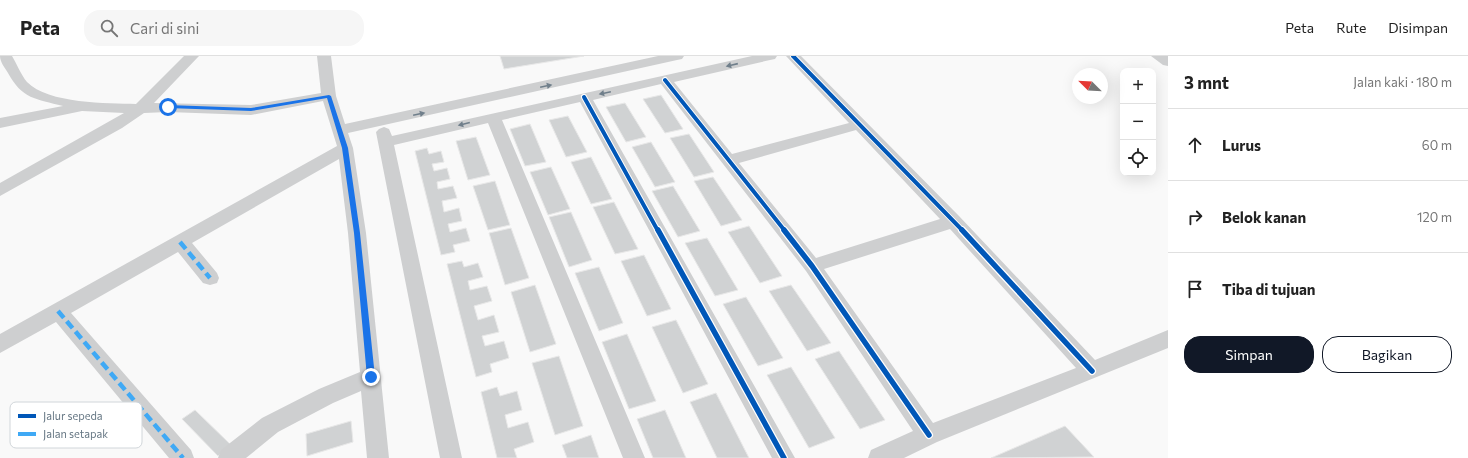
<!DOCTYPE html>
<html lang="id">
<meta charset="utf-8">
<style>
:root{--surface:#fff;--page:#f6f6f6;--text:#222;--muted:#767676;--line:#e0e0e0;--accent:#111827}
body{margin:0;font-family:Commissioner,sans-serif;background:var(--page);color:var(--text)}
.controls{position:absolute;right:12px;top:12px;display:grid;overflow:hidden;border-radius:8px;box-shadow:0 4px 16px #0002}
.controls button{width:36px;height:36px;display:grid;place-items:center;padding:0;border:0;border-bottom:1px solid var(--line);background:var(--surface);color:var(--text);font:20px sans-serif}
.compass{position:absolute;left:1072px;top:12px;width:36px;height:36px;border-radius:50%;background:var(--surface);box-shadow:0 4px 16px #0002;rotate:294deg}
.stop{position:absolute;width:12px;height:12px;margin:-9px;border:3px solid #1a73e8;border-radius:50%;background:#fff}
.stop.end{background:#1a73e8;border-color:#fff;box-shadow:0 1px 4px #0008}
.list{margin:0;padding:0;list-style:none}
h2{display:flex;justify-content:space-between;align-items:center;height:52px;margin:0;padding:0 16px;font-size:17px}
h2 small{font-size:13px;font-weight:400;color:var(--muted)}
.list li{display:grid;grid-template-columns:26px 1fr auto;gap:12px;align-items:center;box-sizing:border-box;height:72px;padding:0 16px;border-top:1px solid var(--line)}
.list b{display:block;font-size:15px;white-space:nowrap}
.list em{font-size:13px;font-style:normal;color:var(--muted)}
.actions{display:flex;gap:8px;padding:12px 16px}
.actions a{flex:1;padding:9px 0;border:1px solid var(--accent);border-radius:16px;text-align:center;font-size:14px;color:var(--accent)}
.actions .main{background:var(--accent);color:#fff}
.icon{flex:none;width:22px;height:22px;fill:none;stroke:currentColor;stroke-width:2;stroke-linecap:round;stroke-linejoin:round}
.map{position:relative;flex:none;width:1168px;height:402px;overflow:hidden}
header{display:flex;align-items:center;gap:24px;box-sizing:border-box;height:56px;padding:0 20px;background:var(--surface);border-bottom:1px solid var(--line)}
header strong{font-size:19px}
nav{display:flex;gap:22px;margin-inline-start:auto;font-size:14px}
.search{width:280px;height:36px;background:var(--page);display:flex;align-items:center;gap:10px;box-sizing:border-box;padding:0 14px;border-radius:16px;color:var(--muted);font-size:15px}
main{display:flex}
aside{flex:1;background:var(--surface)}
.map>svg:first-child{display:block}
.building{fill:#d0d2d3;stroke:#e8e8e8}
.lines{fill:none;stroke-linecap:round;stroke-linejoin:round}
.minor{fill:#cecfd0;fill-rule:evenodd}
.quiet{stroke:#3fa9f5;stroke-width:4.5;stroke-dasharray:9 4.5;stroke-linecap:butt}
.cycleway-far1-casing{stroke:#fff;stroke-width:6}
.cycleway-casing{stroke:#fff;stroke-width:8}
.cycleway-far1{stroke:#0057b8;stroke-width:4}
.cycleway{stroke:#0057b8;stroke-width:5.5}
.oneway{fill:#707f8b}
.route{fill:#1a73e8}
.key{fill:#fff;stroke:#d1d6da;stroke-width:1}
.key-label{font-size:11px;fill:#657683}
</style>
<header>
<strong>Peta</strong>
<div class="search"><svg class="icon" aria-label="search" viewBox="0 0 24 24"><circle cx="10" cy="10" r="6"/><path d="M15 15l6 6"/></svg>Cari di sini</div>
<nav><a>Peta</a><a>Rute</a><a>Disimpan</a></nav>
</header>
<main>
<div class="map">
<svg width="1168" height="402" viewBox="0 0 1168 402">
<rect width="100%" height="100%" fill="#f9f9f9"/>
<g class="building">
<polygon points="500,0 584,0 504,13"/>
<polygon points="661,39 683,73 665,77 643,43"/>
<polygon points="625,47 646,81 626,86 606,51"/>
<polygon points="568,60 587,96 566,101 549,64"/>
<polygon points="530,68 546,106 525,110 510,73"/>
<polygon points="689,78 714,116 694,121 670,82"/>
<polygon points="476,81 490,119 468,124 456,85"/>
<polygon points="651,86 675,126 655,131 632,91"/>
<polygon points="427,92 429,98 441,95 444,106 432,108 434,115 447,112 450,123 437,126 438,133 453,130 457,142 442,145 444,156 459,152 462,165 448,168 450,176 466,172 470,185 453,189 455,196 441,199 415,95"/>
<polygon points="591,101 612,143 591,148 571,106"/>
<polygon points="551,111 570,153 548,159 530,116"/>
<polygon points="713,121 742,164 721,170 694,125"/>
<polygon points="495,125 510,169 488,174 473,130"/>
<polygon points="673,130 700,175 678,181 652,135"/>
<polygon points="614,146 638,193 615,198 593,151"/>
<polygon points="571,156 592,204 569,211 549,161"/>
<polygon points="749,170 782,220 760,227 728,176"/>
<polygon points="511,172 529,222 505,229 489,177"/>
<polygon points="707,182 738,234 715,240 685,187"/>
<polygon points="644,199 671,253 647,260 621,205"/>
<polygon points="462,205 464,211 478,207 483,221 468,225 470,234 487,230 492,245 474,250 478,264 494,259 499,276 482,280 485,290 504,285 509,302 490,308 492,316 476,321 447,208"/>
<polygon points="599,211 623,267 599,275 575,217"/>
<polygon points="535,229 556,288 530,296 511,236"/>
<polygon points="791,229 831,287 807,295 769,235"/>
<polygon points="746,241 783,302 758,310 723,248"/>
<polygon points="676,264 708,328 683,337 652,271"/>
<polygon points="627,278 656,345 629,353 602,286"/>
<polygon points="839,295 885,364 860,373 815,303"/>
<polygon points="559,300 583,370 555,379 532,307"/>
<polygon points="791,311 835,382 809,392 767,319"/>
<polygon points="497,331 500,340 517,335 522,354 505,359 508,372 528,366 534,386 514,393 517,402 497,402 481,336"/>
<polygon points="716,337 749,402 717,402 690,346"/>
<polygon points="195,354 231,389 218,400 182,363"/>
<polygon points="665,354 686,402 653,402 637,363"/>
<polygon points="351,365 353,386 307,400 306,378"/>
<polygon points="1065,370 1094,401 991,402"/>
<polygon points="591,379 599,402 567,402 562,389"/>
</g>
<g class="lines">
<g class="minor">
<path d="M0,0H12C17,8 21,19 27,26C48,48 108,47 136,48L184,0H199L154,47L251,49L321,37L317,0H331L336,40L345,68L658,0H684L682,3L677,4L348,77L353,92L366,177L389,402H367L361,335L333,347L278,376L246,402H218L221,394L262,362L319,333L360,316L348,177L339,103L192,187L217,217L219,222L217,227L210,229L203,227L178,196L71,257L191,394L194,402H169L56,266L0,297V278L337,90L323,45L251,59L168,56L144,57L122,72L0,140V127L124,57L82,55L0,72V62L63,50C36,43 22,43 8,17C5,12 0,6 0,0Z"/>
<path d="M752,0H777L775,3L770,4L674,26L732,98L849,67L786,0H801L959,160L1095,304L1168,274V292L937,386L904,402H868L871,394L913,375L806,215L661,28L593,44L795,402H772L580,46L502,64L645,402H623L488,67L394,89L462,402H440L376,76L379,73L384,71L389,73L392,80ZM856,74L940,163L816,202L739,107ZM950,173L1076,312L933,367L824,213Z"/>
<polygon points="1151,0 1168,0 1168,10 1163,9"/>
</g>
<g class="quiet">
<polyline points="180,186 210,222"/>
<polyline points="58,255 183,402"/>
</g>
<defs>
<g id="cycleway-far1">
<polyline points="793,0 963,175"/>
<polyline points="665,24 785,175"/>
<polyline points="584,41 658,175"/>
</g>
<g id="cycleway">
<polyline points="658,174 784,402"/>
<polyline points="784,174 812,210 929,379"/>
<polyline points="962,174 1092,315"/>
</g>
</defs>
<use href="#cycleway-far1" class="cycleway-far1-casing"/>
<use href="#cycleway" class="cycleway-casing"/>
<use href="#cycleway-far1" class="cycleway-far1"/>
<use href="#cycleway" class="cycleway"/>
</g>
<defs><path id="oneway-solid" d="M-6-.8H1V-3.2L6.5 0L1 3.2V.8H-6Z"/></defs>
<g class="oneway">
<use href="#oneway-solid" transform="translate(732 9) rotate(167)"/>
<use href="#oneway-solid" transform="translate(546 30) rotate(-12)"/>
<use href="#oneway-solid" transform="translate(605 37) rotate(168)"/>
<use href="#oneway-solid" transform="translate(419 58) rotate(-12)"/>
<use href="#oneway-solid" transform="translate(464 68) rotate(166)"/>
</g>
<polygon class="route" points="329,39 331,40 348,92 360,177 375,321 371,324 367,321 354,177 342,92 327,42 251,55 168,52 166,51 168,49 251,52"/>
<rect x="10" y="346" width="132" height="46" rx="6" class="key"/>
<rect x="18" y="358" width="18" height="4" fill="#0057b8"/>
<rect x="18" y="376" width="18" height="4" fill="#3fa9f5"/>
<g class="key-label">
<text x="43" y="364">Jalur sepeda</text>
<text x="43" y="382">Jalan setapak</text>
</g>
</svg>
<div class="controls">
<button>+</button>
<button>−</button>
<button><svg class="icon" aria-label="locate" viewBox="0 0 24 24"><circle cx="12" cy="12" r="6"/><path d="M12 2v4M12 18v4M2 12h4M18 12h4"/></svg></button>
</div>
<svg class="compass" viewBox="-18 -18 36 36"><path d="M0-13l5 13h-10z" fill="#e53935"/><path d="M0 13l5-13h-10z" fill="#767676"/></svg>
<div class="stop" style="left:168px;top:51px"></div>
<div class="stop end" style="left:371px;top:321px"></div>
</div>
<aside>
<h2>3 mnt<small>Jalan kaki · 180 m</small></h2>
<ul class="list">
<li><svg class="icon" aria-label="ahead" viewBox="0 0 24 24"><path d="M12 20V5M6 11l6-6 6 6"/></svg><div><b>Lurus</b></div><em>60 m</em></li>
<li><svg class="icon" aria-label="right" viewBox="0 0 24 24"><path d="M7 20v-9h11M14 6l5 5-5 5"/></svg><div><b>Belok kanan</b></div><em>120 m</em></li>
<li><svg class="icon" aria-label="arrive" viewBox="0 0 24 24"><path d="M6 21V4h12l-3 4 3 4H6"/></svg><div><b>Tiba di tujuan</b></div></li>
</ul>
<div class="actions"><a class="main">Simpan</a><a>Bagikan</a></div>
</aside>
</main>
